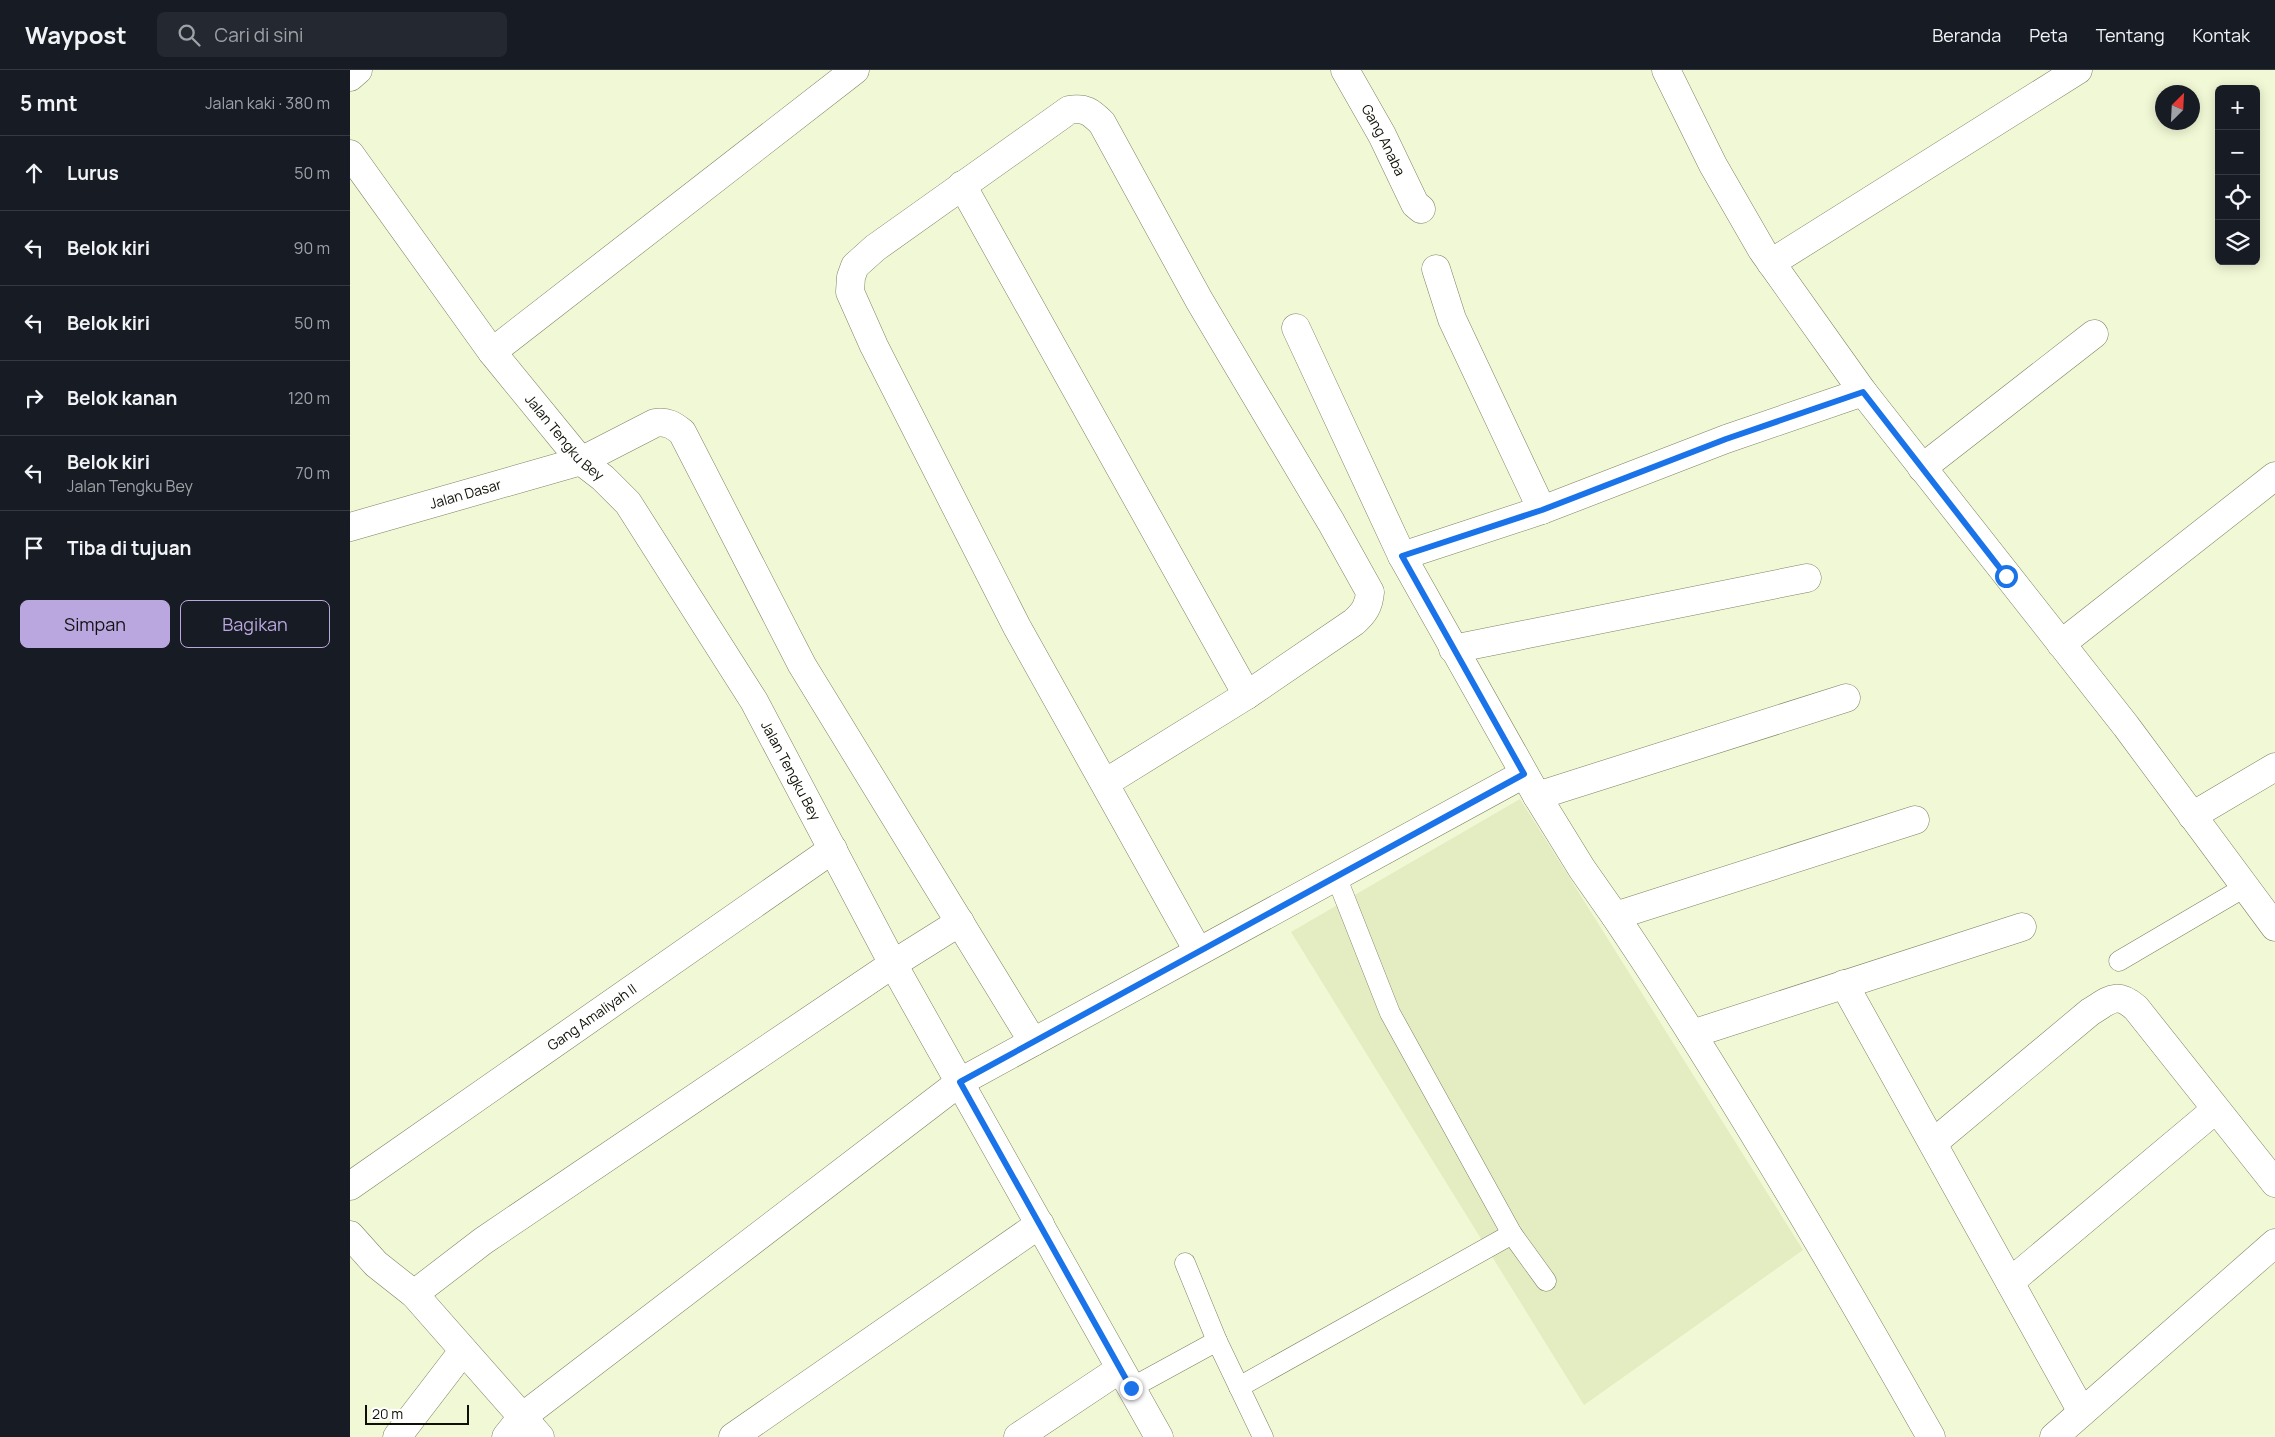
<!DOCTYPE html>
<html lang="id">
<meta charset="utf-8">
<style>
:root{--surface:#171b24;--page:#242831;--text:#f1f3f6;--muted:#9ea1a6;--line:#363941;--accent:#baa7df}
body{margin:0;font-family:Manrope,sans-serif;background:var(--page);color:var(--text)}
.controls{position:absolute;right:15px;top:15px;display:grid;overflow:hidden;border-radius:8px;box-shadow:0 2px 12px #0003}
.controls button{width:45px;height:45px;display:grid;place-items:center;padding:0;border:0;border-bottom:1px solid var(--line);background:var(--surface);color:var(--text);font:25px sans-serif}
.compass{position:absolute;left:1805px;top:15px;width:45px;height:45px;border-radius:50%;background:var(--surface);box-shadow:0 2px 12px #0003;rotate:24deg}
.scale{position:absolute;left:15px;bottom:12px;width:104px;box-sizing:border-box;padding-left:5px;border:2px solid #0e1005;border-top:0;font-size:14px;line-height:18px;white-space:nowrap;color:#0e1005;-webkit-text-stroke:4px #fff;paint-order:stroke}
.stop{position:absolute;width:15px;height:15px;margin:-11px;border:4px solid #1a73e8;border-radius:50%;background:#fff}
.stop.end{background:#1a73e8;border-color:#fff;box-shadow:0 1px 5px #0008}
.list{margin:0;padding:0;list-style:none}
h2{display:flex;justify-content:space-between;align-items:center;height:65px;margin:0;padding:0 20px;font-size:21px}
h2 small{font-size:16px;font-weight:400;color:var(--muted)}
.list li{display:grid;grid-template-columns:32px 1fr auto;gap:15px;align-items:center;box-sizing:border-box;height:75px;padding:0 20px;border-top:1px solid var(--line)}
.list b{display:block;font-size:19px;white-space:nowrap}
.list p{margin:0;font-size:16px;white-space:nowrap;color:var(--muted)}
.list em{font-size:16px;font-style:normal;color:var(--muted)}
.actions{display:flex;gap:10px;padding:15px 20px}
.actions a{flex:1;padding:11px 0;border:1px solid var(--accent);border-radius:8px;text-align:center;font-size:18px;color:var(--accent)}
.actions .main{background:var(--accent);color:#111}
.icon{flex:none;width:28px;height:28px;fill:none;stroke:currentColor;stroke-width:2;stroke-linecap:round;stroke-linejoin:round}
.map{position:relative;flex:none;width:1925px;height:1367px;overflow:hidden}
header{display:flex;align-items:center;gap:30px;box-sizing:border-box;height:70px;padding:0 25px;background:var(--surface);border-bottom:1px solid var(--line)}
header strong{font-size:24px}
nav{display:flex;gap:28px;margin-inline-start:auto;font-size:18px}
.search{width:350px;height:45px;background:var(--page);display:flex;align-items:center;gap:12px;box-sizing:border-box;padding:0 18px;border-radius:8px;color:var(--muted);font-size:19px}
main{display:flex}
aside{flex:1;background:var(--surface)}
.map>svg:first-child{display:block}
.built{fill:#e4ecc2}
.lines{fill:none;stroke-linecap:round;stroke-linejoin:round}
.lane-casing{stroke:#7c8262;stroke-width:21}
.street-casing{stroke:#7c8262;stroke-width:29}
.secondary-casing{stroke:#7c8262;stroke-width:29}
.lane{stroke:#fff;stroke-width:20}
.street{stroke:#fff;stroke-width:28}
.secondary{stroke:#fff;stroke-width:28}
.route{stroke:#1a73e8;stroke-width:6}
.labels{text-anchor:middle;stroke-width:4;stroke-linejoin:round;paint-order:stroke}
.street-label{font-size:14px;fill:#0e1005;stroke:#fff}
</style>
<header>
<strong>Waypost</strong>
<div class="search"><svg class="icon" aria-label="search" viewBox="0 0 24 24"><circle cx="10" cy="10" r="6"/><path d="M15 15l6 6"/></svg>Cari di sini</div>
<nav><a>Beranda</a><a>Peta</a><a>Tentang</a><a>Kontak</a></nav>
</header>
<main>
<aside>
<h2>5 mnt<small>Jalan kaki · 380 m</small></h2>
<ul class="list">
<li><svg class="icon" aria-label="ahead" viewBox="0 0 24 24"><path d="M12 20V5M6 11l6-6 6 6"/></svg><div><b>Lurus</b></div><em>50 m</em></li>
<li><svg class="icon" aria-label="left" viewBox="0 0 24 24"><path d="M17 20v-9H6M10 6l-5 5 5 5"/></svg><div><b>Belok kiri</b></div><em>90 m</em></li>
<li><svg class="icon" aria-label="left" viewBox="0 0 24 24"><path d="M17 20v-9H6M10 6l-5 5 5 5"/></svg><div><b>Belok kiri</b></div><em>50 m</em></li>
<li><svg class="icon" aria-label="right" viewBox="0 0 24 24"><path d="M7 20v-9h11M14 6l5 5-5 5"/></svg><div><b>Belok kanan</b></div><em>120 m</em></li>
<li><svg class="icon" aria-label="left" viewBox="0 0 24 24"><path d="M17 20v-9H6M10 6l-5 5 5 5"/></svg><div><b>Belok kiri</b><p>Jalan Tengku Bey</p></div><em>70 m</em></li>
<li><svg class="icon" aria-label="arrive" viewBox="0 0 24 24"><path d="M6 21V4h12l-3 4 3 4H6"/></svg><div><b>Tiba di tujuan</b></div></li>
</ul>
<div class="actions"><a class="main">Simpan</a><a>Bagikan</a></div>
</aside>
<div class="map">
<svg width="1925" height="1367" viewBox="0 0 1925 1367">
<rect width="100%" height="100%" fill="#f1f8d5"/>
<polygon class="built" points="1170,729 1453,1180 1234,1335 941,862"/>
<g class="lines">
<defs>
<g id="lane">
<polyline points="986,806 1040,943 1162,1164 1196,1211"/>
<polyline points="1769,891 1895,817"/>
<polyline points="835,1193 867,1271"/>
<polyline points="889,1317 1162,1164"/>
<polyline points="781,1318 867,1271 913,1367"/>
</g>
<g id="street">
<path id="s1" d="M995,0L1032,65L1065,134L1071,139"/>
<polyline points="1316,0 1363,95 1412,180 1513,322 1776,656 1925,857"/>
<polyline points="0,7 8,0"/>
<polyline points="612,115 897,625"/>
<polyline points="1421,193 1728,0"/>
<polyline points="1086,199 1102,249 1192,440"/>
<polyline points="946,258 1052,486 1187,726 1232,799 1265,846 1565,750"/>
<polyline points="142,282 505,0"/>
<path d="M231,391L305,353C317,351 323,355 332,362L452,595L683,972"/>
<polyline points="1572,398 1744,264"/>
<polyline points="1052,486 1192,440 1376,369 1513,322"/>
<polyline points="1711,574 1925,406"/>
<polyline points="1103,579 1457,508"/>
<path d="M755,713L897,625L1004,552C1014,543 1019,536 1020,522L981,452L849,230L752,53C741,42 735,37 719,40L525,178L505,196L501,207L500,222L524,276L667,557L848,881"/>
<polyline points="1187,726 1496,628"/>
<polyline points="1842,746 1925,697"/>
<path d="M1265,846C1378,1014 1481,1191 1581,1367"/>
<polyline points="1494,914 1732,1342"/>
<polyline points="1342,964 1672,857"/>
<path d="M1583,1073L1740,942C1760,930 1766,921 1786,938L1925,1113"/>
<path id="s2" d="M0,1116L483,779"/>
<polyline points="0,1165 26,1194 64,1224 190,1367"/>
<polyline points="1660,1212 1865,1040"/>
<polyline points="64,1224 133,1171 543,894 610,852"/>
<polyline points="47,1367 113,1281"/>
<polyline points="156,1367 172,1347 610,1012 1174,704"/>
<polyline points="383,1367 690,1154"/>
<polyline points="668,1367 770,1299"/>
<polyline points="1704,1367 1925,1173"/>
</g>
<g id="secondary">
<path id="s3" d="M0,84L142,282L231,391L253,408L278,433L404,631L543,894L809,1367"/>
<path id="s4" d="M0,457L231,391"/>
</g>
</defs>
<use href="#lane" class="lane-casing"/>
<use href="#street" class="street-casing"/>
<use href="#secondary" class="secondary-casing"/>
<use href="#lane" class="lane"/>
<use href="#street" class="street"/>
<use href="#secondary" class="secondary"/>
</g>
<g class="lines">
<polyline class="route" points="781,1318 610,1012 1174,704 1052,486 1192,440 1376,369 1513,322 1656,506"/>
</g>
<g class="labels">
<g class="street-label">
<text dy="5" stroke="none"><textPath href="#s1" startOffset="80">Gang Anaba</textPath></text>
<text dy="5" stroke="none"><textPath href="#s3" startOffset="356">Jalan Tengku Bey</textPath></text>
<text dy="5" stroke="none"><textPath href="#s4" startOffset="120">Jalan Dasar</textPath></text>
<text dy="5" stroke="none"><textPath href="#s3" startOffset="761">Jalan Tengku Bey</textPath></text>
<text dy="5" stroke="none"><textPath href="#s2" startOffset="295">Gang Amaliyah II</textPath></text>
</g>
</g>
</svg>
<div class="controls">
<button>+</button>
<button>−</button>
<button><svg class="icon" aria-label="locate" viewBox="0 0 24 24"><circle cx="12" cy="12" r="6"/><path d="M12 2v4M12 18v4M2 12h4M18 12h4"/></svg></button>
<button><svg class="icon" aria-label="layers" viewBox="0 0 24 24"><path d="M12 4l9 5-9 5-9-5zM3 14l9 5 9-5"/></svg></button>
</div>
<svg class="compass" viewBox="-18 -18 36 36"><path d="M0-13l5 13h-10z" fill="#e53935"/><path d="M0 13l5-13h-10z" fill="#9ea1a6"/></svg>
<div class="scale">20 m</div>
<div class="stop" style="left:1656px;top:506px"></div>
<div class="stop end" style="left:781px;top:1318px"></div>
</div>
</main>
